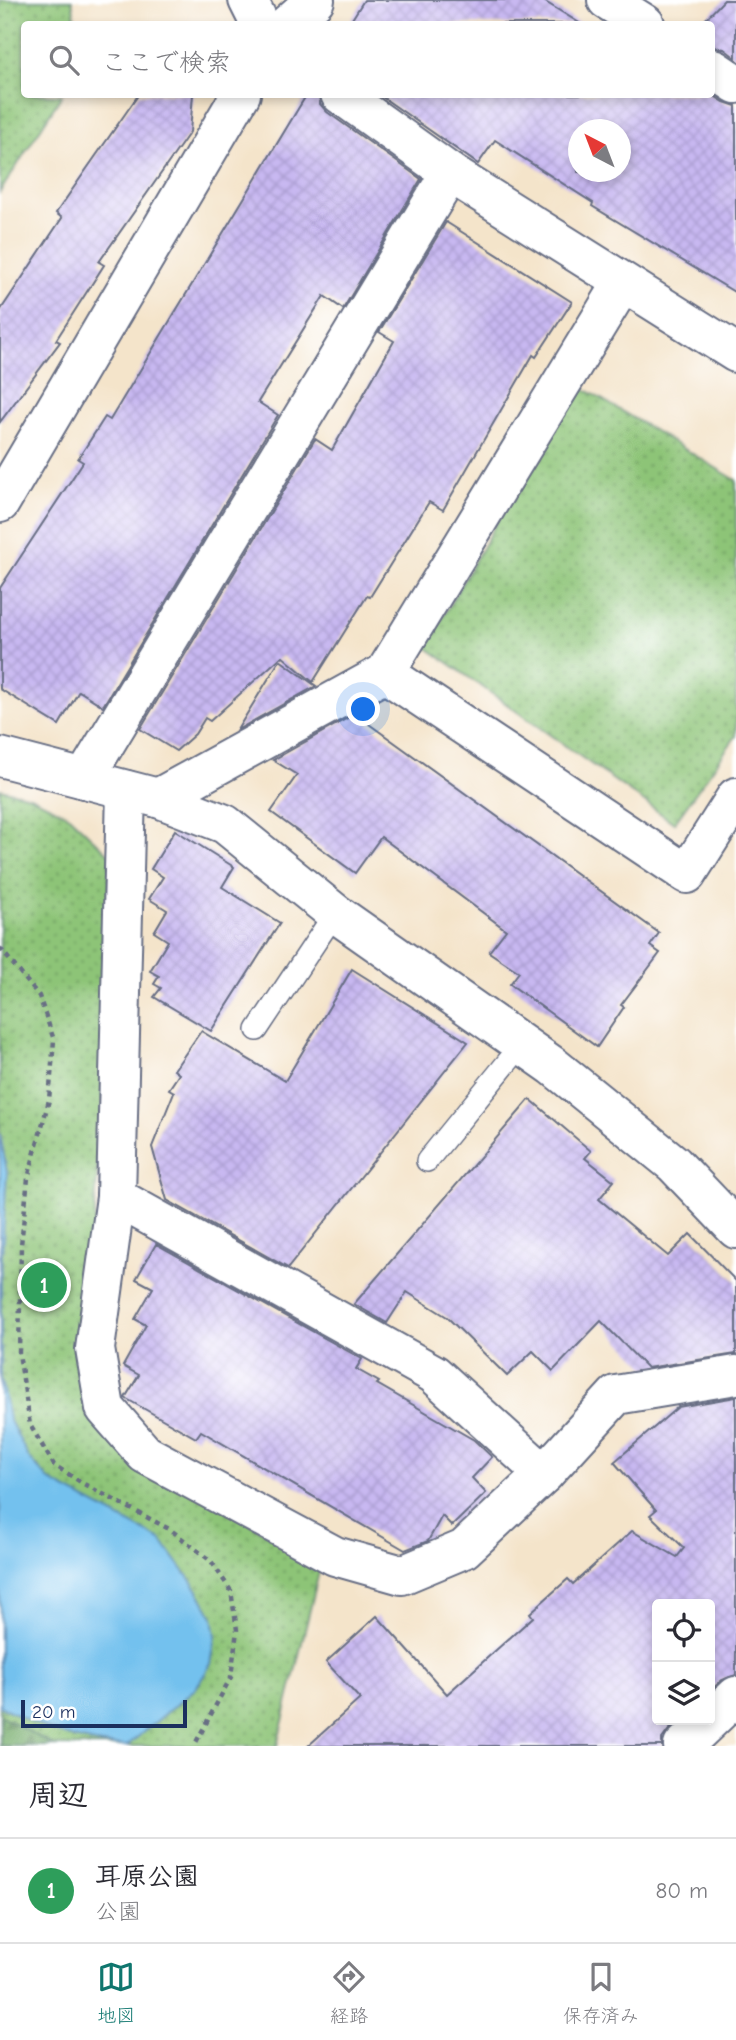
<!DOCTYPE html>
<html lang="ja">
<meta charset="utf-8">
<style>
:root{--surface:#fff;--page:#f2f2f3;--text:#2b2b33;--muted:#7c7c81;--line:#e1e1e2;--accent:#0f766e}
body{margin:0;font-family:"Comic Neue","Klee One",sans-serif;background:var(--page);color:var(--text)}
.controls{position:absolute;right:21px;bottom:21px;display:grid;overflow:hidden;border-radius:7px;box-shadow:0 4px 10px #0003}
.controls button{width:63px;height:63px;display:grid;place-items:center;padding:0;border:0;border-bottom:2px solid var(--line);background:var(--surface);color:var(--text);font:35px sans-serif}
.compass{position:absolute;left:568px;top:119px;width:63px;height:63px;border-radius:50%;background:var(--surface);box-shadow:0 4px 10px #0003;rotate:318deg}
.scale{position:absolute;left:21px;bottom:18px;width:166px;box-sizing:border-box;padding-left:7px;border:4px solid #1b2f5e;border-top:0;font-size:19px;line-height:24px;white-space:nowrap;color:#1b2f5e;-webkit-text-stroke:5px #fff;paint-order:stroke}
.you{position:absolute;left:364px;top:710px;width:24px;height:24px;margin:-18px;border:5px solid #fff;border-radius:50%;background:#1a73e8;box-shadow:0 0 0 10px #1a73e833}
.badge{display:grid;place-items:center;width:46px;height:46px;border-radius:50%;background:var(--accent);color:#fff;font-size:23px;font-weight:700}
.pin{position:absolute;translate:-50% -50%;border:4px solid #fff;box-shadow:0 2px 7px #0006}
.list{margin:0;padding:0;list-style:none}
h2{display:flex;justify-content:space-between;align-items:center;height:91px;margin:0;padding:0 28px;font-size:30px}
h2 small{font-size:23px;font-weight:400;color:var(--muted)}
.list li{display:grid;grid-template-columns:46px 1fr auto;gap:21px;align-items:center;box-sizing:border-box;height:105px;padding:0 28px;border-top:2px solid var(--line)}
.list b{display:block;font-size:26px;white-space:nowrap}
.list p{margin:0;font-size:23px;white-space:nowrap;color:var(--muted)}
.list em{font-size:23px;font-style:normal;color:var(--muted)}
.icon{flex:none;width:38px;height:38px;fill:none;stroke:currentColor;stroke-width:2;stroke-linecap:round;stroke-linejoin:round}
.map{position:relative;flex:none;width:736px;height:1746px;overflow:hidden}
.search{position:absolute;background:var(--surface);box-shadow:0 4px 10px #0003;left:21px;right:21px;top:21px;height:77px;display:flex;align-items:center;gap:18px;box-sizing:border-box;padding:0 24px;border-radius:7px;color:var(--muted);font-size:26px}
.sheet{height:196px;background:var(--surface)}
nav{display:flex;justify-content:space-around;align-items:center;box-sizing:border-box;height:98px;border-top:2px solid var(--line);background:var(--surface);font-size:19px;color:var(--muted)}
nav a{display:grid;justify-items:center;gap:4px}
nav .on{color:var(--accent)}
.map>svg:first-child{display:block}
.green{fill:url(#green-dots);stroke:#547a6a;stroke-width:2}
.forest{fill:url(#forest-firs);stroke:#466c63;stroke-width:2}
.water{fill:#73c1ee;stroke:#4778a6;stroke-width:2}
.building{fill:url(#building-cross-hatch);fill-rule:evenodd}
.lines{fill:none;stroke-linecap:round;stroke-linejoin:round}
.service-casing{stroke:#676e84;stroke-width:24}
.minor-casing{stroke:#676e84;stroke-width:42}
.path{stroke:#676e84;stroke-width:4.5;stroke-dasharray:5 5;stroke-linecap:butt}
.service{stroke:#fff;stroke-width:21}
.minor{stroke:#fff;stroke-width:38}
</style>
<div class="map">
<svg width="736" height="1746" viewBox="0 0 736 1746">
<defs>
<pattern id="green-dots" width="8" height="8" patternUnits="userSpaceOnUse" patternTransform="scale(1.75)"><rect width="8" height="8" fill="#8dc477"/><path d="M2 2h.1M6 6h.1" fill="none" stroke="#72a065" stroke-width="1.8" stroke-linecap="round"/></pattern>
<pattern id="forest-firs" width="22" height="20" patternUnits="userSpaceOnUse" patternTransform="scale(1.75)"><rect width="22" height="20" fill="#72aa68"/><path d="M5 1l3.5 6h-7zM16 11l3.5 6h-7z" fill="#5d8b59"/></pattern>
<pattern id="building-cross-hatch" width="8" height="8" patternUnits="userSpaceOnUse" patternTransform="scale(1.75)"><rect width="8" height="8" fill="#c8b8f1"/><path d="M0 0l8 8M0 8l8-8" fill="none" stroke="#ab9ed1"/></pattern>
</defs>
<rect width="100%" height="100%" fill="#fff"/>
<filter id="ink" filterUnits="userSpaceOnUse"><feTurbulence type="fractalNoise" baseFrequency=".0143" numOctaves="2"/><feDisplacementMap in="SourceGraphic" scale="14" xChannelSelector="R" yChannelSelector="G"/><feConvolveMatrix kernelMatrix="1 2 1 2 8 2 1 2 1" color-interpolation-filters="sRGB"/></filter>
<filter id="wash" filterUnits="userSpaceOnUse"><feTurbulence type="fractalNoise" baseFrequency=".00686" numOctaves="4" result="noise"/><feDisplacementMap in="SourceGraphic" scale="28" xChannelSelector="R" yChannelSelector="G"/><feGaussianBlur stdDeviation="1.57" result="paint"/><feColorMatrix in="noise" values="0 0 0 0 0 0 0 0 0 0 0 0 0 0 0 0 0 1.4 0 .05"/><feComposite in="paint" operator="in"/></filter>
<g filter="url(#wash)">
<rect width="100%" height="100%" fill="#f4e4ca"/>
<g class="green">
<polygon points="0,0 72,0 76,24 24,24 24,94 62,95 0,192"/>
<polygon points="575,383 736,480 736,736 674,823 426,647"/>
<polygon points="0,789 30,796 67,814 110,855 106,1040 95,1208 93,1423 320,1568 277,1746 0,1746"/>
</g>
<polygon class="forest" points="0,1715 54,1746 0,1746"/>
<path class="water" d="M0,1134L7,1172L1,1271V1380L9,1419L29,1458L50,1481L161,1540L197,1589L213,1617L216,1636L211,1664L196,1688L127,1746C81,1746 40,1727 0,1706Z"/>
<g id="blocks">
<g class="building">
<polygon points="364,0 542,0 581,24 349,24"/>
<polygon points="724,0 736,0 736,58 724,49 711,46 711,24 701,24"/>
<polygon points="139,94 193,94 190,132 99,262 104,265 56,340 60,342 0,422 0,311 62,218 56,213"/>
<polygon points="307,94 319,94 320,104 327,112 421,179 343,309 324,296 258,402 278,415 103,706 79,691 59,725 0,689 0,588 83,462 78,459 105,417 110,420"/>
<path d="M378,94H711L724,102L736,106V293L592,206L593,203L495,140L478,164ZM578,130H620V172H578Z"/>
<polygon points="446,222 572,302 536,357 533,355 443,510 429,502 370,597 367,596 313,682 282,656 210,721 205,718 195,734 176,751 140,729 315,439 332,450 394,341 379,332"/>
<polygon points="280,660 316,686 237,730"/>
<polygon points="355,714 659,933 650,946 660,953 621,1005 624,1007 597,1047 510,984 519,972 489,952 506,930 381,837 355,873 271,812 297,775 273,760"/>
<polygon points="175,830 234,867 222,887 280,923 211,1031 154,997 161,988 154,984 159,976 150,971 168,941 154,932 167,910 149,899 163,877 151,869"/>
<polygon points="352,969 468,1042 288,1268 167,1200 152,1147 174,1092 169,1089 179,1074 174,1070 201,1031 285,1081"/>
<polygon points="530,1099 591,1151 585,1158 614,1181 599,1199 668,1256 690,1234 736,1281 736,1354 647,1368 601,1321 553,1371 533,1351 507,1376 447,1317 407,1292 387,1323 354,1304"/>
<polygon points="156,1244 362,1359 356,1369 379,1382 377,1384 474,1440 492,1457 472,1478 486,1493 452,1526 442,1516 428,1541 405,1550 201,1431 196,1438 125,1398 139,1375 123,1366 146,1325 135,1319 153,1288 136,1279"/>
<polygon points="736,1397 736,1675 722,1680 710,1691 710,1604 657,1604 657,1720 679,1720 668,1731 662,1739 662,1746 308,1746 360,1699 326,1662 377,1616 447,1694 533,1617 530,1613 568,1579 573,1584 632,1531 677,1557 684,1548 650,1515 656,1510 614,1462 678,1407"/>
</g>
</g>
</g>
<g filter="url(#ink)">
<use href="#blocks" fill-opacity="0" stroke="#676e84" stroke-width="2"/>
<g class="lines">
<defs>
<g id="service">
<polyline points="257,1030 335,913"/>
<polyline points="427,1161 523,1043"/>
</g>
<g id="minor">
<polyline points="248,0 260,24"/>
<polyline points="607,0 645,24"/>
<polyline points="288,24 315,0"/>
<polyline points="712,68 736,84"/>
<polyline points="340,94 450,173 736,353"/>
<polyline points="0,503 241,94"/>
<polyline points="385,673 687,874 736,797"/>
<polyline points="0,757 158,798 225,824 335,913 553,1066 674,1164 736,1229"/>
<polyline points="84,779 450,173"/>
<polyline points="126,790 116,1197 95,1349 105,1408 145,1454 335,1556 402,1575 464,1549 544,1474"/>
<polyline points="158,798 385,673 622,284"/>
<polyline points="116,1197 434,1374 544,1474 616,1395 736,1375"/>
<polyline points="683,1746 736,1696"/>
</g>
</defs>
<use href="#service" class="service-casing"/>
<use href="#minor" class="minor-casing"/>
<polyline class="path" points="0,948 39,996 54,1040 49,1100 28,1178 21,1245 19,1353 30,1425 54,1465 84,1484 171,1530 211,1561 231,1591 237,1630 231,1677 194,1746"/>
<use href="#service" class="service"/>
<use href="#minor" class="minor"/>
</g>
</g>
</svg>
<div class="controls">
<button><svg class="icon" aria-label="locate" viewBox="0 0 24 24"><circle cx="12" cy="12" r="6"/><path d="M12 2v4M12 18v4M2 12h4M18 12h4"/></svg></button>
<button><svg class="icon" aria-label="layers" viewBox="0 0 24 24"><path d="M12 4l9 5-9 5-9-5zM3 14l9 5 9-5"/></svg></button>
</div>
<svg class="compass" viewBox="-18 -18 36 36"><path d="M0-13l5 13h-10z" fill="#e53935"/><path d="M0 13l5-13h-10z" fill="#7c7c81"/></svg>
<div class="scale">20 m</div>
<div class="you"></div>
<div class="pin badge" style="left:44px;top:1285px;background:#2e9e5b">1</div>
<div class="search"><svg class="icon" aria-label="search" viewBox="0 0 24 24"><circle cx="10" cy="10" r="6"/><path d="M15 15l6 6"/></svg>ここで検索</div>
</div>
<section class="sheet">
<h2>周辺<small></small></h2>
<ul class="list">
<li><span class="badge" style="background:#2e9e5b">1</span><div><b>耳原公園</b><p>公園</p></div><em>80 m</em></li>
</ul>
</section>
<nav>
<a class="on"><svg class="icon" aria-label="map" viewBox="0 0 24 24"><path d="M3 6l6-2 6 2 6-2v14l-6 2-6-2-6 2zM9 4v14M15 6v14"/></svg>地図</a>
<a><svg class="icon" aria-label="directions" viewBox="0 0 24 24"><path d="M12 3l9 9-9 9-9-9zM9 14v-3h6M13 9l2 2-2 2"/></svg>経路</a>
<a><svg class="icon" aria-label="saved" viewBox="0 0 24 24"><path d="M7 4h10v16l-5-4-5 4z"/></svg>保存済み</a>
</nav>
